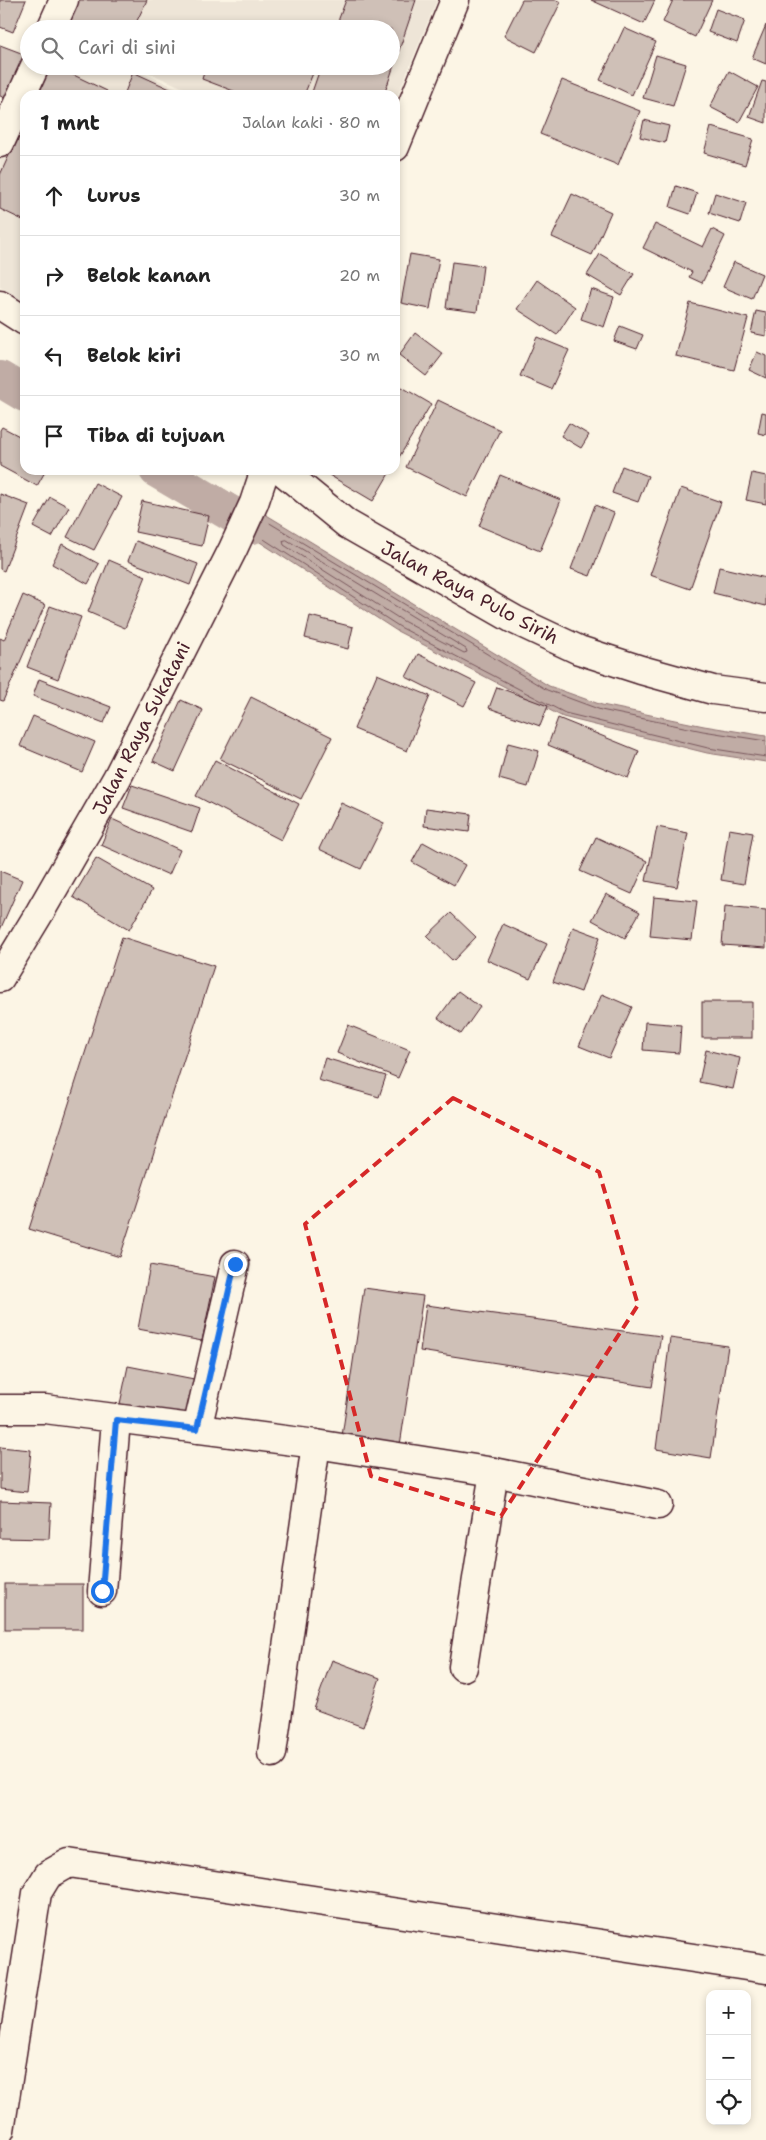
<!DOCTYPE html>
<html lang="id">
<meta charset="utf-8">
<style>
:root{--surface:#fff;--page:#f2f2f2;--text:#222;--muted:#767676;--line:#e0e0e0}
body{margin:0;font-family:"Shantell Sans",sans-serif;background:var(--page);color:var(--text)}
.controls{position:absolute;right:15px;bottom:15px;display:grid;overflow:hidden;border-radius:10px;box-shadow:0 2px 8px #0003}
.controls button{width:45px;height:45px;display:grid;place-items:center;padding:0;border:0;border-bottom:1px solid var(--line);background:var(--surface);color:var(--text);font:25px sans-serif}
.stop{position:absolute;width:15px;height:15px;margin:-11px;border:4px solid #1a73e8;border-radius:50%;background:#fff}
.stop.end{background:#1a73e8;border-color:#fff;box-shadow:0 1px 5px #0008}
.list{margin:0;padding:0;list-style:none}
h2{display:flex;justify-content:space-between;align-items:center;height:65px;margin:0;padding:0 20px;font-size:21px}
h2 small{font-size:16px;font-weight:400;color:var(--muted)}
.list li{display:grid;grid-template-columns:32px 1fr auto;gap:15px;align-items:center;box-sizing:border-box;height:80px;padding:0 20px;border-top:1px solid var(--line)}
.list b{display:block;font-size:19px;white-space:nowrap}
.list em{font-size:16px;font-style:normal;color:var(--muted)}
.icon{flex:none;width:28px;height:28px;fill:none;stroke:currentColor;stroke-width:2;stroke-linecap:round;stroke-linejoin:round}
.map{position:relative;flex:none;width:766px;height:2140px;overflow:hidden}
.search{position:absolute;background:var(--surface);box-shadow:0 2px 8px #0003;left:20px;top:20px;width:380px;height:55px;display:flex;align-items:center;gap:12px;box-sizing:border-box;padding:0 18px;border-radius:28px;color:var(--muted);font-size:19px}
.panel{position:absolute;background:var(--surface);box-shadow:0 2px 8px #0003;left:20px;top:90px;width:380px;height:385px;border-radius:15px}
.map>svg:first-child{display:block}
.built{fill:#eee5d7}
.water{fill:#c0aca5;stroke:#917474}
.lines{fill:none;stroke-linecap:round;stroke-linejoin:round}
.shore{stroke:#79575c;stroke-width:1}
.canal{stroke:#c0aca5;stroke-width:36}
.building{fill:#cfc0b7;stroke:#4a1f2b}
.minor-casing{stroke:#4a1f2b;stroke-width:31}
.minor{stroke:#fcf5e5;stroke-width:28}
.route{stroke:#1a73e8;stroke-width:6}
.marked{fill:none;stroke:#d62828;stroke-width:4;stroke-dasharray:10 6;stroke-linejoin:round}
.labels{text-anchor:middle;stroke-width:4;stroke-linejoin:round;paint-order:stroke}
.street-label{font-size:19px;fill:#4a1f2b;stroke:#fcf5e5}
</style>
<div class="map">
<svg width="766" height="2140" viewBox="0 0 766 2140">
<rect width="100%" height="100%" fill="#fcf5e5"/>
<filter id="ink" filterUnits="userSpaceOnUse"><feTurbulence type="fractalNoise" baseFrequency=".02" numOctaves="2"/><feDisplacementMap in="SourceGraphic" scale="10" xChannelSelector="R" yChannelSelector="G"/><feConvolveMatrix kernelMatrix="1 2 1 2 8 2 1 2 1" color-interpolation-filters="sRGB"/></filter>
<g filter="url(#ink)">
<g class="built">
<polygon points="70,0 437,0 395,102 395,95 200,95 133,66 391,66 391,29 57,29"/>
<polygon points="42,66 128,66 192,95 29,95"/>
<polygon points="25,103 25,302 0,287 0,157"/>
</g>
<polygon class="water" points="217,485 549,686 602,705 704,726 766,736 766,762 707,753 563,717 397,631 206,507"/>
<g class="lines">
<g class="shore">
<polyline points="231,518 214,507 213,504 220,493 237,503"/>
<polyline points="263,519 547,690 601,710 703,731 766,741"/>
<polyline points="256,534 400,627 565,713 708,748 766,757"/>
<polygon points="287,540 466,649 467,652 464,653 403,621 284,545 283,541"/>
</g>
<g class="canal">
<polyline points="0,379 25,394"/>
<polyline points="157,470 252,526"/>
</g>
</g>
<g class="building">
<polygon points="0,0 26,0 13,32 0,27"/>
<polygon points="69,0 147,0 133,29 55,29"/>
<polygon points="346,0 416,0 384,95 311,95 321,66 391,66 391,29 335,29"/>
<polygon points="522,0 556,0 561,2 536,52 504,36"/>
<polygon points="591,0 655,0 644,24"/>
<polygon points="673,0 712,0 695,37 663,22"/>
<polygon points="716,9 745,20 737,43 708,32"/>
<polygon points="223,22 241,29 220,29"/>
<polygon points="766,25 766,64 752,58"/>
<polygon points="624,28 656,42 632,95 600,80"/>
<polygon points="0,45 29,56 10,100 0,96"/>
<polygon points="656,55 686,64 673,106 643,98"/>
<polygon points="50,66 55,66 107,91 106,95 36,95"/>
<polygon points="206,66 316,66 304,95 244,95 202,79"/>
<polygon points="729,71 758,87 739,122 710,107"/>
<polygon points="133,72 183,95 124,95"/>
<polygon points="562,80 640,111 618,165 540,134"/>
<polygon points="762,81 766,82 766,123 749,117"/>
<polygon points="25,120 25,221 0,209 0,175"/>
<polygon points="644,120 669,126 665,143 640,137"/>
<polygon points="711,127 753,139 745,165 704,153"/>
<polygon points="676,186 697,193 690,214 670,207"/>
<polygon points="715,193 746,203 740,223 709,213"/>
<polygon points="572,194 611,212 592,255 552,237"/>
<polygon points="655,224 703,247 712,229 725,236 702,283 689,277 692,272 643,248"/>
<polygon points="410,254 439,259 430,309 401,303"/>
<polygon points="600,254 634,274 621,295 587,275"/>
<polygon points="452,262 483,266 477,312 446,308"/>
<polygon points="734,262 762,274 752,299 723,287"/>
<polygon points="537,280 575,307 557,335 517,309"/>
<polygon points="591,289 614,297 604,327 581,319"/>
<polygon points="690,303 748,318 734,370 676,356"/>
<polygon points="756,311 766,313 766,336 751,333"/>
<polygon points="620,326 643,335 637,349 614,341"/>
<polygon points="415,333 443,354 426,376 399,355"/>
<polygon points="537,337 569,350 551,389 520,376"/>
<polygon points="757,352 766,356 766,378 749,370"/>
<polygon points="395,383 431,404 395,464"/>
<polygon points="438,400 500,430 467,497 406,467"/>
<polygon points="762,412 766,413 766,435 758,433"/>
<polygon points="569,423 589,435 581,448 561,436"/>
<polygon points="2,427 25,439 25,470 46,470 37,486 0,466 0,430"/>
<polygon points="622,466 648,476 638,502 612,493"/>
<polygon points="332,470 391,470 373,501 329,475"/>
<polygon points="752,473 766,476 766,504 746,500"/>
<polygon points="500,475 561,500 540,551 479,526"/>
<polygon points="95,483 122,497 94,550 67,537"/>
<polygon points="681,488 721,502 690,589 650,575"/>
<polygon points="0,494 29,505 4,571 0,569"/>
<polygon points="50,497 69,507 52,537 33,527"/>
<polygon points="142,501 209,516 202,546 135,532"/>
<polygon points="595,505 614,513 590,576 571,569"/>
<polygon points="136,541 198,564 190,585 128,561"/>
<polygon points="62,544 99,564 88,584 52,564"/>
<polygon points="109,560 146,576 125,628 88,612"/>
<polygon points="719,567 766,578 766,606 713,593"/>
<polygon points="23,595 45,605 3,701 0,700 0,638 4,640"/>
<polygon points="50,606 81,617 58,679 27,667"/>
<polygon points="310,616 353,627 348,649 305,638"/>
<polygon points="418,654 476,683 464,706 406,677"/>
<polygon points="377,674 430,696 407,751 354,729"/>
<polygon points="39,679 111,707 104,723 33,696"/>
<polygon points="497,687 548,706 540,726 489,708"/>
<polygon points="251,697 332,737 301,799 220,759"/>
<polygon points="181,700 203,710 175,771 153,761"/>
<polygon points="33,716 95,742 82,772 20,746"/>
<polygon points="558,718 639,751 628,778 548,745"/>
<polygon points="508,743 539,751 528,787 499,779"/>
<polygon points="215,760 299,804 281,840 196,796"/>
<polygon points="132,785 200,808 192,832 123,808"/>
<polygon points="341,803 384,823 361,869 319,849"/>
<polygon points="426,808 471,814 469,832 424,826"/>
<polygon points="112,819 180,850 169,875 101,845"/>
<polygon points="657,827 688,833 677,887 646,881"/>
<polygon points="729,829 753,833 744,884 721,880"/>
<polygon points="596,837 647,861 632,894 580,871"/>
<polygon points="423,842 465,865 454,885 412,862"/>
<polygon points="96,858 152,890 129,930 73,897"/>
<polygon points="0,871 22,880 0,930"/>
<polygon points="606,894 640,912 625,938 592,920"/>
<polygon points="654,897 697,901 692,940 650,936"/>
<polygon points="725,906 766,910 766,948 722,945"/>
<polygon points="451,913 476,937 453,961 427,936"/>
<polygon points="503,924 547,944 530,979 487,960"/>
<polygon points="573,927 600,937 581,992 553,982"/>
<polygon points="122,937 214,966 120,1257 29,1229"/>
<polygon points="458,991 480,1007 461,1034 438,1018"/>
<polygon points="602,994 632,1007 609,1058 579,1046"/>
<rect x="702" y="1002" width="50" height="36"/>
<polygon points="645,1022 681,1025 679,1053 643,1050"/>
<polygon points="348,1025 410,1050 398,1078 337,1053"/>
<polygon points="706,1050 740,1058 733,1089 699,1082"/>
<polygon points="325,1058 386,1076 379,1097 318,1080"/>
<polygon points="150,1265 215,1277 202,1341 138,1329"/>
<polygon points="364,1288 423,1296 400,1445 342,1436"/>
<polygon points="426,1305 661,1336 652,1387 420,1351"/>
<polygon points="670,1338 728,1346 711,1458 656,1449"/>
<polygon points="128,1366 194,1379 187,1417 120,1404"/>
<polygon points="0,1447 31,1450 27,1492 0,1489"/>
<polygon points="0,1501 51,1503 49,1539 0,1538"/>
<rect x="5" y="1584" width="78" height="45"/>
<polygon points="332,1660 380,1678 363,1727 314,1709"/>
</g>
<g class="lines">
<defs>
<g id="minor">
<polyline points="51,29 64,0"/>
<polyline points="0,143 35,66"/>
<polyline points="395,147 455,0"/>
<polyline points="0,305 25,321"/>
<polyline points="281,470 347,524 515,620 579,650 641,670 713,690 766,697"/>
<polyline points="0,978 40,912 117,778 233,549 254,503 265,470"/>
<polyline points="0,1409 45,1409 316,1444 494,1472 658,1505"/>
<polyline points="197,1429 235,1264"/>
<polyline points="102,1591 116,1420"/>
<polyline points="463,1667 494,1472"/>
<polyline points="272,1753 316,1444"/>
<polyline points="0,2130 37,1893 48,1875 69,1863 766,1969"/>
</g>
</defs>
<use href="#minor" class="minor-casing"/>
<use href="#minor" class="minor"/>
</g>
</g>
<g class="lines" filter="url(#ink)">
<polyline class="route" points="102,1591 116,1420 197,1429 235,1264"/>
</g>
<path class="marked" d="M453,1098L599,1172L638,1305L501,1516L371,1476L305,1224Z"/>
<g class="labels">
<g class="street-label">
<text transform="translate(470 592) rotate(28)" y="7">Jalan Raya Pulo Sirih</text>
<text transform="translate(141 728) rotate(-63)" y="7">Jalan Raya Sukatani</text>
</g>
</g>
</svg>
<div class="controls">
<button>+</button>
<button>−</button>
<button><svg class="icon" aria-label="locate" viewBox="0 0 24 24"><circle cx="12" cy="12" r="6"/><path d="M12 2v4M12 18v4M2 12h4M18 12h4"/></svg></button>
</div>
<div class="stop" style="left:102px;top:1591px"></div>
<div class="stop end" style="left:235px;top:1264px"></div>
<div class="search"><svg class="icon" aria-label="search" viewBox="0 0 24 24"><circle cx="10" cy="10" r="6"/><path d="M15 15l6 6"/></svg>Cari di sini</div>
<section class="panel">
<h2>1 mnt<small>Jalan kaki · 80 m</small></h2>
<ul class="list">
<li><svg class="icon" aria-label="ahead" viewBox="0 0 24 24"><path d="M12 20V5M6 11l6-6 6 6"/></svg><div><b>Lurus</b></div><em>30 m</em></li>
<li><svg class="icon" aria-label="right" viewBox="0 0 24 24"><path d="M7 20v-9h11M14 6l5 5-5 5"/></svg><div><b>Belok kanan</b></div><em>20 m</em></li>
<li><svg class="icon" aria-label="left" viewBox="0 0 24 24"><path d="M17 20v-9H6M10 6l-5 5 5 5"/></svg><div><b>Belok kiri</b></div><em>30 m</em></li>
<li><svg class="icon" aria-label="arrive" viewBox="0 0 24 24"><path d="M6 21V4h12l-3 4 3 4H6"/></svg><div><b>Tiba di tujuan</b></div></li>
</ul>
</section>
</div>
